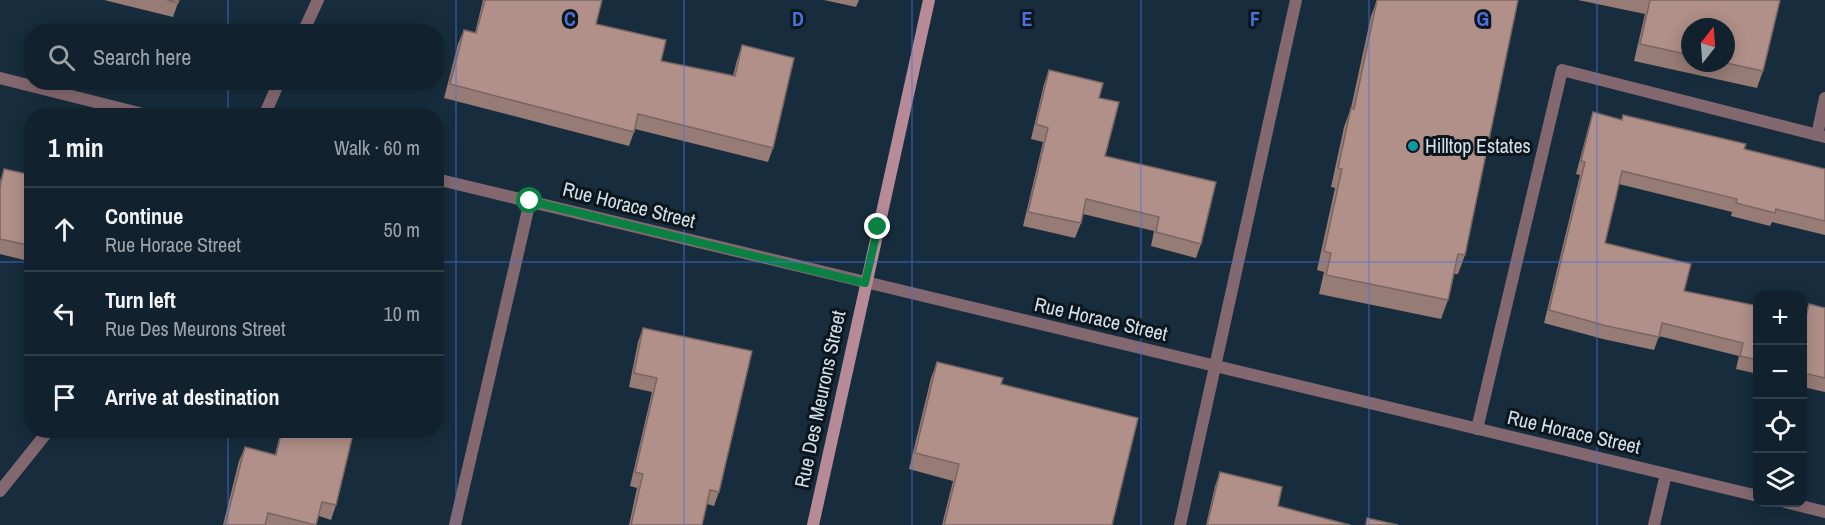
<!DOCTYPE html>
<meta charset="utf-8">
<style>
:root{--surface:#11222e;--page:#1a2a36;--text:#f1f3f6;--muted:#9ca4aa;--line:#303f4a}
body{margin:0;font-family:"Archivo Narrow",sans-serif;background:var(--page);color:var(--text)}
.controls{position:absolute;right:18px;bottom:18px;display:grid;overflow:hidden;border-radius:12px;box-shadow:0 3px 15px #0003}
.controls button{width:54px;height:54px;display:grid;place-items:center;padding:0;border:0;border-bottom:2px solid var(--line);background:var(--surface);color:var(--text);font:30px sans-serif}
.compass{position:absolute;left:1681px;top:18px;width:54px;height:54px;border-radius:50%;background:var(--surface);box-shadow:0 3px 15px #0003;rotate:17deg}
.stop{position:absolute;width:18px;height:18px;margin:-14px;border:4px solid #0b8043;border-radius:50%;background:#fff}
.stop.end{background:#0b8043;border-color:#fff;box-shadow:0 2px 6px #0008}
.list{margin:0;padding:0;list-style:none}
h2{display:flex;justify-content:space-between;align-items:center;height:78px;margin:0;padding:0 24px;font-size:26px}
h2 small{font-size:20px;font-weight:400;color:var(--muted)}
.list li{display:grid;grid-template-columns:39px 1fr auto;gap:18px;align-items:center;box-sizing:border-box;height:84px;padding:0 24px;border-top:2px solid var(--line)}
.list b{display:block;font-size:22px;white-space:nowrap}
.list p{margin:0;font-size:20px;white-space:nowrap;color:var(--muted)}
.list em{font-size:20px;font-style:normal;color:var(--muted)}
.icon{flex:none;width:33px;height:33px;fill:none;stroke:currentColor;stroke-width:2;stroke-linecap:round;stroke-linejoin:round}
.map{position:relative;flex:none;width:1825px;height:525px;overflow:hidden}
.search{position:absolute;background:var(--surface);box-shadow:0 3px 15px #0003;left:24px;top:24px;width:420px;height:66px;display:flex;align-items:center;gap:15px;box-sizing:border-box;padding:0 21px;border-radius:24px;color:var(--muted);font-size:22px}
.panel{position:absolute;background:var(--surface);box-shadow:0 3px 15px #0003;left:24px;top:108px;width:420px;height:330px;border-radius:24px}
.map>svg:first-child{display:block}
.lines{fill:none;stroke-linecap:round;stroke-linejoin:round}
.lane{stroke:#846870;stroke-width:12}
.street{stroke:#846870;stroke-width:12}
.secondary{stroke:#b68a96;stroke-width:12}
.wall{fill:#977c76;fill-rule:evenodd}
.building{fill:#b09089;stroke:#7b6560;stroke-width:1.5}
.route{stroke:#0b8043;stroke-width:8}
.grid{fill:none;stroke:#4a72dc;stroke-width:1.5;stroke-opacity:0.55}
.culture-dot{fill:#0f9aa8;stroke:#0b151b;stroke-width:2}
.labels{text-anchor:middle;stroke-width:6;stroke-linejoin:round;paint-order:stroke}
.poi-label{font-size:20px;fill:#d3e0ea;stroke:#0b151b;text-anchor:start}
.street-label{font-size:20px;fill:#d3e0ea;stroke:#0b151b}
.grid-label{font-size:20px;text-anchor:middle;font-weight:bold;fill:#4a72dc;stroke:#0b151b;stroke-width:6;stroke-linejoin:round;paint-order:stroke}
</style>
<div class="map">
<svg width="1825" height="525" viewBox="0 0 1825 525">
<rect width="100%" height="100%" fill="#172d3d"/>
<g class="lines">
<g class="lane">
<polyline points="1817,135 1825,98"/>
<polyline points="1477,429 1562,70 1825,137"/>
<polyline points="455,525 530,201"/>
<polyline points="1180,525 1296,0"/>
<polyline points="1654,525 1666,474"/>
</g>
<g class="street">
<polyline points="303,32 318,0"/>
<polyline points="0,78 151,116"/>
<polyline points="264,116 279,82"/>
<polyline points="436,179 1758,496"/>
<polyline points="0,491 49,430"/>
<polyline points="1785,502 1825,512"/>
</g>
<polyline class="secondary" points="813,525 929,0"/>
</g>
<g class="wall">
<polygon points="104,0 179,0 173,17"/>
<polygon points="483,0 602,0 596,24 661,61 733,76 737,60 742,45 773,148 768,162 635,129 629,146 444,98 458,44 464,30 475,33"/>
<polygon points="824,0 859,0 856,7"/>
<polygon points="1377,0 1518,0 1465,255 1458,274 1454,274 1448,300 1441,319 1319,294 1324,272 1317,270 1335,188 1331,187 1344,127 1351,108 1371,16"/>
<path d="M1578,0H1780L1763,71L1757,88L1634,61L1645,14ZM1690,27L1726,63H1690Z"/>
<polygon points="1049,70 1099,98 1105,156 1201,244 1196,258 1151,246 1154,231 1083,214 1081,223 1075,238 1023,226 1043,142 1031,139 1044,84"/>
<polygon points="1593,112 1622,120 1623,115 1744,149 1825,169 1825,235 1772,222 1770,226 1731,216 1732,212 1619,184 1605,243 1684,291 1758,306 1758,374 1736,369 1739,356 1659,336 1654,350 1603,339 1544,323 1580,175 1576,174 1589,125"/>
<polygon points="4,169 32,175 32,262 0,254 0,181"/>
<polygon points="1809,304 1825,308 1825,392 1803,387 1803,316 1804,316"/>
<polygon points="643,328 719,492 714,506 707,504 702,525 629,525 637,488 630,486 652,392 629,387 638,342"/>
<polygon points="937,362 1001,384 1112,525 942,525 953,481 909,469 931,378"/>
<polygon points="281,430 354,430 336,505 331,520 319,516 316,525 223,525 239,461 245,447 275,455"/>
<polygon points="1220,472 1278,506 1350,525 1206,525 1215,486"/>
</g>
<g class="building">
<polygon points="167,0 179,0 178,3"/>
<polygon points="485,0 602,0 596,24 666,40 661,61 735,76 742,45 794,58 773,148 638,114 634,132 450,84 464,30 476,33"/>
<polygon points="1377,0 1518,0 1465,255 1458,254 1448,300 1326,275 1331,253 1324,251 1342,169 1338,168 1351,108 1354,109"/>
<polygon points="1650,0 1780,0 1763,71 1726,63 1726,27 1690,27 1690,55 1640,44"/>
<polygon points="1049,70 1103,83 1099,98 1119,102 1105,156 1216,182 1201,244 1156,232 1159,217 1086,199 1081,223 1028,212 1048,128 1036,124"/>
<polygon points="1593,112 1622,120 1623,115 1746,144 1744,149 1825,169 1825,221 1776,209 1775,213 1736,203 1737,199 1622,171 1605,243 1691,264 1684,291 1758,306 1758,360 1740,356 1743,343 1662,323 1659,337 1607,326 1549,310 1585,162 1581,161"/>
<polygon points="4,169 32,175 32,246 0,239 0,187"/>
<polygon points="1809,304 1825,308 1825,378 1803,373 1803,316 1806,317"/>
<polygon points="643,328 752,351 719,492 710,490 702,525 631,525 643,474 635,472 657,378 634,373"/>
<polygon points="937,362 1003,378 1001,384 1138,418 1112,525 944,525 959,464 915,453"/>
<polygon points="282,430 354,430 336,505 322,502 316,525 268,513 265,525 225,525 245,447 276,455"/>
<polygon points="1220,472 1282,487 1278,506 1350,525 1207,525"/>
<polygon points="1367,518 1398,525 1366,525"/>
</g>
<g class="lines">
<polyline class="route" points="530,201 865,283 878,227"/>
</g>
<path class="grid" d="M228,0V32M456,0V525M684,0V525M912,0V525M1141,0V525M1369,0V525M1597,0V525M228,82V116M0,262H32M436,262H1825M228,430V525"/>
<circle class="culture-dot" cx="1413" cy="146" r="6"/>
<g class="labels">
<g class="poi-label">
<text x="1425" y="153">Hilltop Estates</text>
</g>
<g class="street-label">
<text transform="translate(629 205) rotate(14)" y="7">Rue Horace Street</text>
<text transform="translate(1101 319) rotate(13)" y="7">Rue Horace Street</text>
<text transform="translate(820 399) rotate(-78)" y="7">Rue Des Meurons Street</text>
<text transform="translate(1574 432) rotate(13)" y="7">Rue Horace Street</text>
</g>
</g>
<g class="grid-label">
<text x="570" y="26">C</text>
<text x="798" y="26">D</text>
<text x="1027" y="26">E</text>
<text x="1255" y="26">F</text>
<text x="1483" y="26">G</text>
</g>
</svg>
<div class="controls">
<button>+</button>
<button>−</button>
<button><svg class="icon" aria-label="locate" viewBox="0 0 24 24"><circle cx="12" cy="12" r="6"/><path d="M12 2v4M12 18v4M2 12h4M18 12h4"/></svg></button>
<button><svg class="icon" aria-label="layers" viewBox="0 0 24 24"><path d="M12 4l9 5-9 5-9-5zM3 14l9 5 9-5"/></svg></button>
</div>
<svg class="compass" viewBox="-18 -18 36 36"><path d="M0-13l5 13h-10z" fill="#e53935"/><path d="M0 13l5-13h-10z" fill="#9ca4aa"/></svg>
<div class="stop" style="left:530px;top:201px"></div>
<div class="stop end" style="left:878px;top:227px"></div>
<div class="search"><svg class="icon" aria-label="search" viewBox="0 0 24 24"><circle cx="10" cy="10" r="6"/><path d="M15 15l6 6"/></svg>Search here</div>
<section class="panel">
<h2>1 min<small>Walk · 60 m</small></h2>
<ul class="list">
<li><svg class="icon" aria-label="ahead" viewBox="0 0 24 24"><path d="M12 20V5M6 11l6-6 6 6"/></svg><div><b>Continue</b><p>Rue Horace Street</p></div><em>50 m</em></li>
<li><svg class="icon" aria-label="left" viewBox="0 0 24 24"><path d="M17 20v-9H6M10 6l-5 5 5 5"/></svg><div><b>Turn left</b><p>Rue Des Meurons Street</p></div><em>10 m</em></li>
<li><svg class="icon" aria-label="arrive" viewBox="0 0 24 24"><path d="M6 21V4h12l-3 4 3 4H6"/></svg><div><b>Arrive at destination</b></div></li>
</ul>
</section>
</div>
